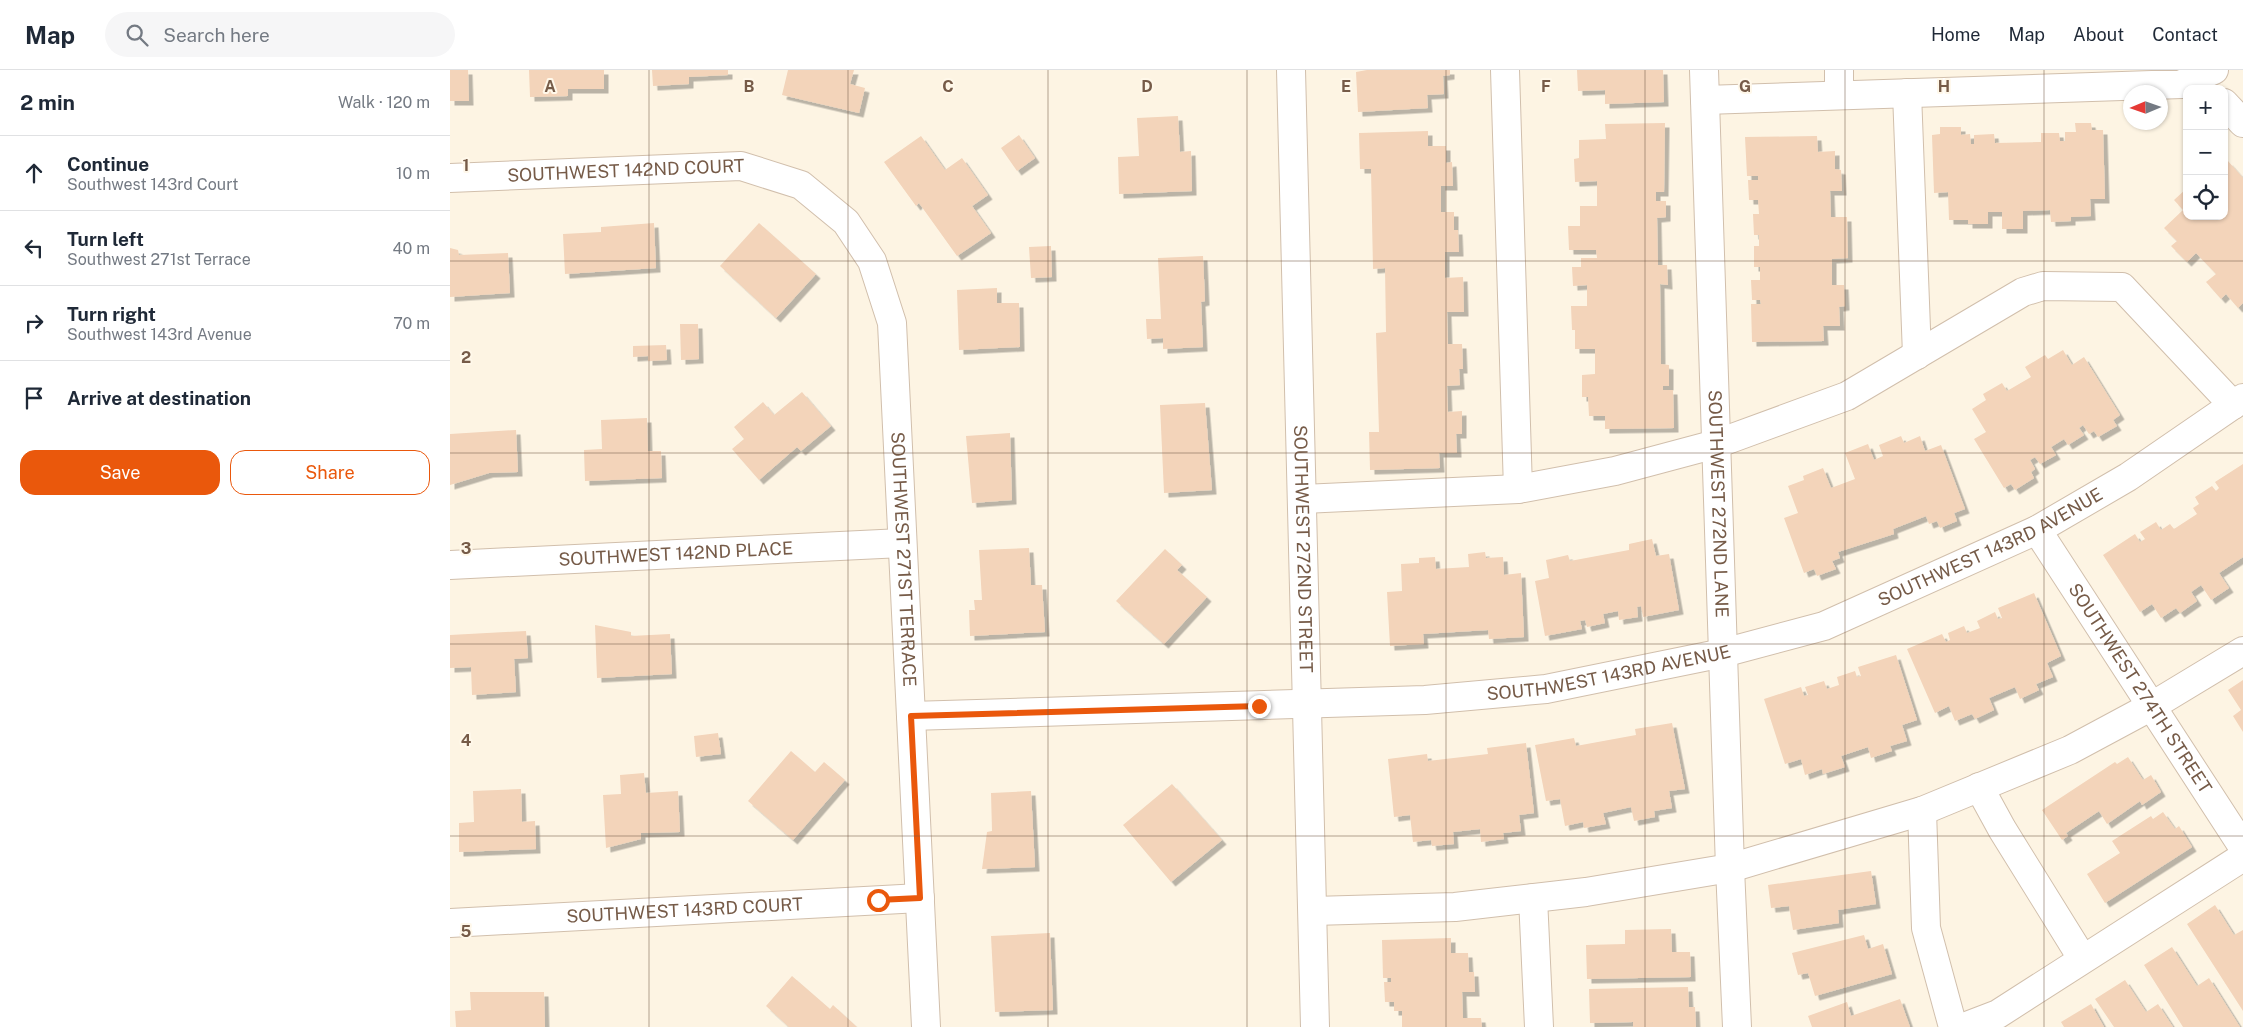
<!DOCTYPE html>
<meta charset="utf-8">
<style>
:root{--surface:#fff;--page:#f6f6f7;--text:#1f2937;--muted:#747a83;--line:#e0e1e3;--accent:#ea580c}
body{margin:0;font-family:"Public Sans",sans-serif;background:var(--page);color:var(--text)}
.controls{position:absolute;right:15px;top:15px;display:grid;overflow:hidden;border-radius:10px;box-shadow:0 1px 4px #0004}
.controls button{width:45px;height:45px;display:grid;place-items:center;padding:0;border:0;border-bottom:1px solid var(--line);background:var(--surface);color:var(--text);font:25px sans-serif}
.compass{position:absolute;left:1673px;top:15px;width:45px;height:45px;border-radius:50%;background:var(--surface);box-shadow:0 1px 4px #0004;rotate:268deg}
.stop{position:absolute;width:15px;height:15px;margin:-11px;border:4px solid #ea580c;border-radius:50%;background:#fff}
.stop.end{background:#ea580c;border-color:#fff;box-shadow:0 1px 5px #0008}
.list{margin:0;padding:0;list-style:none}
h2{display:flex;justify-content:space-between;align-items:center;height:65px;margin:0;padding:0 20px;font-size:21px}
h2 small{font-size:16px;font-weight:400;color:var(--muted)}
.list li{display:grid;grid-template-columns:32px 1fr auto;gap:15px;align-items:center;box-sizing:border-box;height:75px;padding:0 20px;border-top:1px solid var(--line)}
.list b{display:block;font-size:19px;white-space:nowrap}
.list p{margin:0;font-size:16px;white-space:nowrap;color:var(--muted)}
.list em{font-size:16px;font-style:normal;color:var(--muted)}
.actions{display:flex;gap:10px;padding:15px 20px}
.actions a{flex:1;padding:11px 0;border:1px solid var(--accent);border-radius:15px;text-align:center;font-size:18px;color:var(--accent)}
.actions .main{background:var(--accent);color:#fff}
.icon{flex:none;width:28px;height:28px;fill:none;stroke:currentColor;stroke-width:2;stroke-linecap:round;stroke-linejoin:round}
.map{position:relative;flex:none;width:1793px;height:957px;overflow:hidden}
header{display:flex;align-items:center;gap:30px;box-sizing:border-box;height:70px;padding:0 25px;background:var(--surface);border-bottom:1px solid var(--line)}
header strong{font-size:24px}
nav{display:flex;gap:28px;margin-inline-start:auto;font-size:18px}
.search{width:350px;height:45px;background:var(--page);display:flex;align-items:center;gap:12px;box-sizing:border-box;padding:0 18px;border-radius:28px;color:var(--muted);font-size:19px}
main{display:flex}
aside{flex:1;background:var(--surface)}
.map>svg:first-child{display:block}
.building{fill:#f3d4ba;filter:url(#shadow)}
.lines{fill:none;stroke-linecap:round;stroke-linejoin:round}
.minor-casing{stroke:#d1bfac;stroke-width:30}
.minor{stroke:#fff;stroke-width:28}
.route{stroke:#ea580c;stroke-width:6}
.grid{fill:none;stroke:#765b48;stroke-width:1;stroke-opacity:0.55}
.labels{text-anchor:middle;stroke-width:4;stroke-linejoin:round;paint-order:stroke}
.street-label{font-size:18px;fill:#765b48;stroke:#fff8ea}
.grid-label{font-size:16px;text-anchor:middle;font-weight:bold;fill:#765b48;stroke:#fff8ea;stroke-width:4;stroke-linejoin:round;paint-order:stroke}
</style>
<header>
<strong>Map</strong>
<div class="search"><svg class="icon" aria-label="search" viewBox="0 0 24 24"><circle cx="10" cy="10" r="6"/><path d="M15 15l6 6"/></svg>Search here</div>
<nav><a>Home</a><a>Map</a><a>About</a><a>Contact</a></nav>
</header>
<main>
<aside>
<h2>2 min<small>Walk · 120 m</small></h2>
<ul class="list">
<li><svg class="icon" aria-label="ahead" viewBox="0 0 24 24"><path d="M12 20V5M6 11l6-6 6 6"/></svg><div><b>Continue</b><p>Southwest 143rd Court</p></div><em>10 m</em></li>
<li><svg class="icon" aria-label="left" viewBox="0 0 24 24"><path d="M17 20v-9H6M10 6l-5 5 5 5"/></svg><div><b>Turn left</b><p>Southwest 271st Terrace</p></div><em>40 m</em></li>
<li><svg class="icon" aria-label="right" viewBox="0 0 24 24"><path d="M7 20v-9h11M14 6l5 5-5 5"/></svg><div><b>Turn right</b><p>Southwest 143rd Avenue</p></div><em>70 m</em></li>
<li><svg class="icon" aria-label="arrive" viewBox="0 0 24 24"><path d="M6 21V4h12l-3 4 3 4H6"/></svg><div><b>Arrive at destination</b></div></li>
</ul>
<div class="actions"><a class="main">Save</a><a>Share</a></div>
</aside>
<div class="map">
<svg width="1793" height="957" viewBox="0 0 1793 957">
<defs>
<filter id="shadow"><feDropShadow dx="4.5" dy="4.5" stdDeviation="0" flood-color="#0004"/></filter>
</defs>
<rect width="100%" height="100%" fill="#fdf4e3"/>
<g class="building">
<polygon points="0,0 18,0 19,31 0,31"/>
<polygon points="79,0 154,0 154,19 118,19 118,26 80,27"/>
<polygon points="202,0 278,0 278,5 239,7 239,14 203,16"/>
<polygon points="338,0 404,0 400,14 415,18 409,43 332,25"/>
<polygon points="917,0 1000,0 1000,5 993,6 994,24 977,25 978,38 908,42 906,2"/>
<polygon points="1127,0 1213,0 1214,32 1155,34 1155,20 1128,21"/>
<polygon points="728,46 730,82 741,81 742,121 669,124 668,87 689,86 687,48"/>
<polygon points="1215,53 1214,122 1206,122 1206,131 1216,131 1216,147 1207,148 1208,195 1217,195 1218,215 1210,214 1211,294 1219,295 1219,316 1213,316 1213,320 1223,320 1224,358 1155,359 1155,346 1139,346 1138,327 1132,327 1132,305 1145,304 1145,279 1125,279 1125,260 1122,260 1121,236 1137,236 1137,215 1123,216 1122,197 1131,197 1131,188 1147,188 1146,180 1119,180 1118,156 1130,156 1130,136 1147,136 1147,111 1125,112 1124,89 1129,88 1129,70 1156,69 1155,54"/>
<polygon points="1625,53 1641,53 1642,60 1653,60 1655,129 1640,129 1641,146 1621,147 1621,151 1601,152 1600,140 1573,141 1573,159 1552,159 1552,142 1538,142 1538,154 1518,154 1518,150 1499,150 1498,122 1484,123 1482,65 1490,64 1490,57 1511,57 1511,65 1520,64 1521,74 1524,74 1524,65 1544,64 1545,73 1591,72 1591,63 1609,63 1610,71 1615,71 1615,62 1626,62"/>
<polygon points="978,61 978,76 996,76 996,93 1002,92 1003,116 991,116 991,142 1004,142 1004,160 1008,160 1009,182 995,182 995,208 1013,207 1014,242 997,242 998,274 1012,274 1013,299 1009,299 1010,315 997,316 998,342 1012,341 1012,364 1006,364 1007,383 989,383 990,398 920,400 919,362 929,362 926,263 936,262 935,198 923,199 921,99 910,99 909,63"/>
<polygon points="569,65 585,88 567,101 551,78"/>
<polygon points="471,66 495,100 512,88 538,125 522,136 541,163 507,186 469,133 466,136 434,92"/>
<polygon points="1367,66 1368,82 1385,81 1385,99 1391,100 1392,121 1380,121 1381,147 1397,147 1398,188 1382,189 1382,215 1394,215 1395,236 1389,237 1390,256 1373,256 1374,271 1302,272 1301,234 1311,234 1310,230 1302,230 1301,210 1310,210 1310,197 1304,197 1304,176 1309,176 1309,165 1304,165 1303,144 1309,144 1308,130 1299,130 1298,110 1308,110 1308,106 1297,106 1295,67"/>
<polygon points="1778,91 1793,108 1793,233 1788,238 1776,224 1771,229 1756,212 1766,204 1746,183 1737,192 1721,176 1727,171 1714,158 1733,140 1724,130 1737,118 1737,146 1774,146 1774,95"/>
<polygon points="204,153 206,198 115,204 113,164 151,162 151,157"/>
<polygon points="309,153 366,204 326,248 270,196"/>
<polygon points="601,176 602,207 581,208 579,177"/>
<polygon points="0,178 8,180 9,185 58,183 60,223 0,227"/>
<polygon points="753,186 755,231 751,232 753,277 713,279 713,268 697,269 696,249 711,249 708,188"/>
<polygon points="547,218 547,233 569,233 570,277 509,280 507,220"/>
<polygon points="230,254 248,254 249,289 231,290"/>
<polygon points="216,275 217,290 198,291 198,286 183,287 183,276"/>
<polygon points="1613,280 1622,295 1634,287 1670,345 1663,350 1667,356 1648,367 1644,361 1639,364 1633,355 1629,358 1634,365 1618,375 1614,369 1601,377 1606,385 1590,394 1585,387 1580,390 1585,399 1581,402 1584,408 1565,420 1561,414 1554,418 1524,369 1536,362 1522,339 1536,330 1533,324 1552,313 1557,321 1581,307 1575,297 1595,285 1598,289"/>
<polygon points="352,322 381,356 351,381 347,377 309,410 282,379 294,369 284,357 313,332 324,345"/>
<polygon points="755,333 762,420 714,423 710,335"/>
<polygon points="197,348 198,381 211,381 212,408 135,411 134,380 152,379 151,350"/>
<polygon points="66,360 68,402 39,403 0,415 0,364"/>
<polygon points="560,363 562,430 522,433 516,366"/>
<polygon points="1451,366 1454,373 1470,366 1475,381 1491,375 1515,439 1504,443 1507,451 1490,458 1487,451 1479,454 1476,446 1443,459 1444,464 1388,482 1390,488 1382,491 1386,499 1367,506 1364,499 1354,503 1334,448 1348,443 1338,416 1354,410 1353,406 1373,398 1381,418 1405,409 1395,383 1418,374 1424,390 1433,386 1429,375"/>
<polygon points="1793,394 1793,487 1769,503 1779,518 1761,530 1751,515 1741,522 1747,531 1730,543 1726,538 1711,548 1702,534 1690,542 1653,485 1685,464 1690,472 1695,469 1690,462 1706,452 1711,460 1720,454 1724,459 1747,444 1743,438 1749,434 1745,427 1762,416 1766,421 1769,418 1765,412"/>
<polygon points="1202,469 1206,486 1219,484 1229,540 1193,547 1191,536 1187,537 1188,547 1169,550 1168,541 1153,544 1155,553 1137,557 1135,550 1130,551 1132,559 1095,566 1085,511 1099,508 1096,490 1118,485 1120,491 1179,480 1179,474"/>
<polygon points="579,478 581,515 592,515 595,562 520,566 519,540 525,540 524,530 532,530 529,480"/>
<polygon points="715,479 732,495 727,500 757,527 714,574 666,531"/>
<polygon points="1035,482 1036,488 1053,487 1054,505 1071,503 1074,567 1039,569 1038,560 973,564 974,574 940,576 937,522 952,521 951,494 969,493 969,488 985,487 986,499 1019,497 1018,484"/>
<polygon points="1584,523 1611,586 1597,593 1603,607 1586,614 1589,620 1570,629 1565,617 1539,628 1544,640 1525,649 1522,644 1505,651 1499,636 1485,643 1457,579 1492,564 1496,572 1500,570 1498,563 1514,556 1517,563 1530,558 1527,551 1545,542 1548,549 1552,548 1548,538"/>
<polygon points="145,555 181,562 181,566 220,564 222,604 147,608"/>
<polygon points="76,561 78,588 64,589 66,622 22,625 21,597 0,598 0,565"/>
<polygon points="1446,585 1467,650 1452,655 1457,671 1440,676 1442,681 1421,688 1418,677 1391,686 1395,697 1373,704 1372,699 1355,705 1351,689 1335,694 1314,629 1351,617 1354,626 1358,625 1355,617 1374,611 1377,619 1389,615 1387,607 1405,601 1407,607 1411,606 1408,597"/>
<polygon points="1793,610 1793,662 1783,646 1791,640 1778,620"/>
<polygon points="1222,653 1235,719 1219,721 1222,738 1204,741 1205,747 1184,751 1181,737 1153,743 1156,754 1134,758 1133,752 1115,756 1110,729 1096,731 1085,675 1124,668 1126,676 1186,665 1185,659"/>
<polygon points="268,663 271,684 246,687 244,666"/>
<polygon points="1076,673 1084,743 1069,745 1071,761 1053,763 1054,769 1031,772 1030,759 1003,762 1004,774 982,776 981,770 963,772 960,745 944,747 938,689 977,684 978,691 1038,684 1037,678"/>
<polygon points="341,681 365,702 374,692 395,710 343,770 298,731"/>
<polygon points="1678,687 1693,710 1701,705 1711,722 1692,735 1690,731 1657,754 1649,741 1616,763 1618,766 1612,770 1592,740 1665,692 1667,694"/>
<polygon points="194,703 196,723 228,721 230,762 191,763 191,769 156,778 153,725 171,724 170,705"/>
<polygon points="722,714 772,770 721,812 673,755"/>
<polygon points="71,719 72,752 85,751 86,779 9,782 9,753 24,752 23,721"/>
<polygon points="581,721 585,797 532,799 537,762 542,761 541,723"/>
<polygon points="1713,742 1725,759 1729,756 1742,777 1655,833 1637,804 1670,783 1662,771 1701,746 1703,749"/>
<polygon points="1421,801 1426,834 1388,840 1389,853 1343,860 1339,836 1321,838 1318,815"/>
<polygon points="1765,835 1784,865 1793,860 1793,941 1737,854"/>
<polygon points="1221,859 1222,882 1240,882 1241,907 1137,909 1136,875 1175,874 1175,860"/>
<polygon points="600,863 603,940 545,942 541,866"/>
<polygon points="1414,865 1418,879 1433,874 1442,904 1365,926 1358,903 1348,905 1342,883"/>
<polygon points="1001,868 1001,883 1018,883 1019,902 1024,902 1025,922 1012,922 1013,948 1031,948 1032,957 952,957 952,941 944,941 944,932 935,932 934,912 941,912 941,908 933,908 932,870"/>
<polygon points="1722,877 1747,916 1759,908 1790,957 1733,957 1694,895"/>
<polygon points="342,906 380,939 383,935 407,957 339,957 316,936"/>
<polygon points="1675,910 1696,942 1708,934 1723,957 1664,957 1645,929"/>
<polygon points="1238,917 1239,937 1245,937 1246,957 1183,957 1183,952 1140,953 1139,919"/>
<polygon points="20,922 94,922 95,957 6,957 5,941 21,940"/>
<polygon points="1450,929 1460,957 1362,957 1358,946 1397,932 1401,946"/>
<polygon points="1641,934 1654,957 1614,957 1611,952"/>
</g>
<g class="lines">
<defs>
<g id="minor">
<path id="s1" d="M841,0L865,957"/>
<polyline points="1055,0 1068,419"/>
<path id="s2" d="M1254,0L1280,798L1287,957"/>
<polyline points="1389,0 1389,25"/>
<polyline points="1457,23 1467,285"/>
<polyline points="1255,30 1732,14 1764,0"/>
<polyline points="1774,33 1793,53"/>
<path id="s3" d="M0,108L291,96L351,115L396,152L422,191L442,253L476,957"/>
<polyline points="853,429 1068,419 1165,401 1266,374 1397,326 1573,222 1593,216 1672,217 1783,335"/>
<path id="s4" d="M1587,460L1793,777"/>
<path id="s5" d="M0,495L452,473"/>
<path id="s6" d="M461,646L975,630L1096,619L1273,583L1374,556L1587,460L1678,407L1793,328"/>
<polyline points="1529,717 1552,759 1632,888"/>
<polyline points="1472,741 1476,858 1503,957"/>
<polyline points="1083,828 1089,957"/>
<polyline points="863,841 1005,837 1136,822 1280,798 1472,741 1620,680 1702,636 1793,581"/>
<path id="s7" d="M0,853L470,828"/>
<polyline points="1514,957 1548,944 1793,787"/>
</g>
</defs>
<use href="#minor" class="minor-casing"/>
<use href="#minor" class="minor"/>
</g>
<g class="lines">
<polyline class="route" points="428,830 470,828 461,646 809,636"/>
</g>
<path class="grid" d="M199,0V957M398,0V957M598,0V957M797,0V957M996,0V957M1195,0V957M1395,0V957M1594,0V957M0,191H1793M0,383H1793M0,574H1793M0,766H1793"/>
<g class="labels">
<g class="street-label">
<text dy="6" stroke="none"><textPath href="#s3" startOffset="176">SOUTHWEST 142ND COURT</textPath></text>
<text dy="6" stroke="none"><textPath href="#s2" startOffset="434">SOUTHWEST 272ND LANE</textPath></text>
<text dy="6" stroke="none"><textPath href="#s6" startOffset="1105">SOUTHWEST 143RD AVENUE</textPath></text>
<text dy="6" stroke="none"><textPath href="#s1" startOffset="479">SOUTHWEST 272ND STREET</textPath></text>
<text dy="6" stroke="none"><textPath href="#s5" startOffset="226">SOUTHWEST 142ND PLACE</textPath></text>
<text dy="6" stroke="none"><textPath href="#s3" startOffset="761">SOUTHWEST 271ST TERRACE</textPath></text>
<text dy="6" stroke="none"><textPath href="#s6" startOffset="700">SOUTHWEST 143RD AVENUE</textPath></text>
<text dy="6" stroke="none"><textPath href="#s4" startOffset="189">SOUTHWEST 274TH STREET</textPath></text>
<text dy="6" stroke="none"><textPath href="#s7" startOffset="235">SOUTHWEST 143RD COURT</textPath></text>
</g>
</g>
<g class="grid-label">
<text x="100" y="22">A</text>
<text x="299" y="22">B</text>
<text x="498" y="22">C</text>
<text x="697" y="22">D</text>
<text x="896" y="22">E</text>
<text x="1096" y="22">F</text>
<text x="1295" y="22">G</text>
<text x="1494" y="22">H</text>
<text x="16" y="101">1</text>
<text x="16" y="293">2</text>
<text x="16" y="484">3</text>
<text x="16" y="676">4</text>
<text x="16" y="867">5</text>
</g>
</svg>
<div class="controls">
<button>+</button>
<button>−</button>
<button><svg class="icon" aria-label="locate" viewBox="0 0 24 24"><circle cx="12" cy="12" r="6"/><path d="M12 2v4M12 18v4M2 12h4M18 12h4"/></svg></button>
</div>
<svg class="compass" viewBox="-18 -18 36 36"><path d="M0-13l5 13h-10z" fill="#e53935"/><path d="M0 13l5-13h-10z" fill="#747a83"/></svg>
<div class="stop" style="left:428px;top:830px"></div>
<div class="stop end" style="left:809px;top:636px"></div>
</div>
</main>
